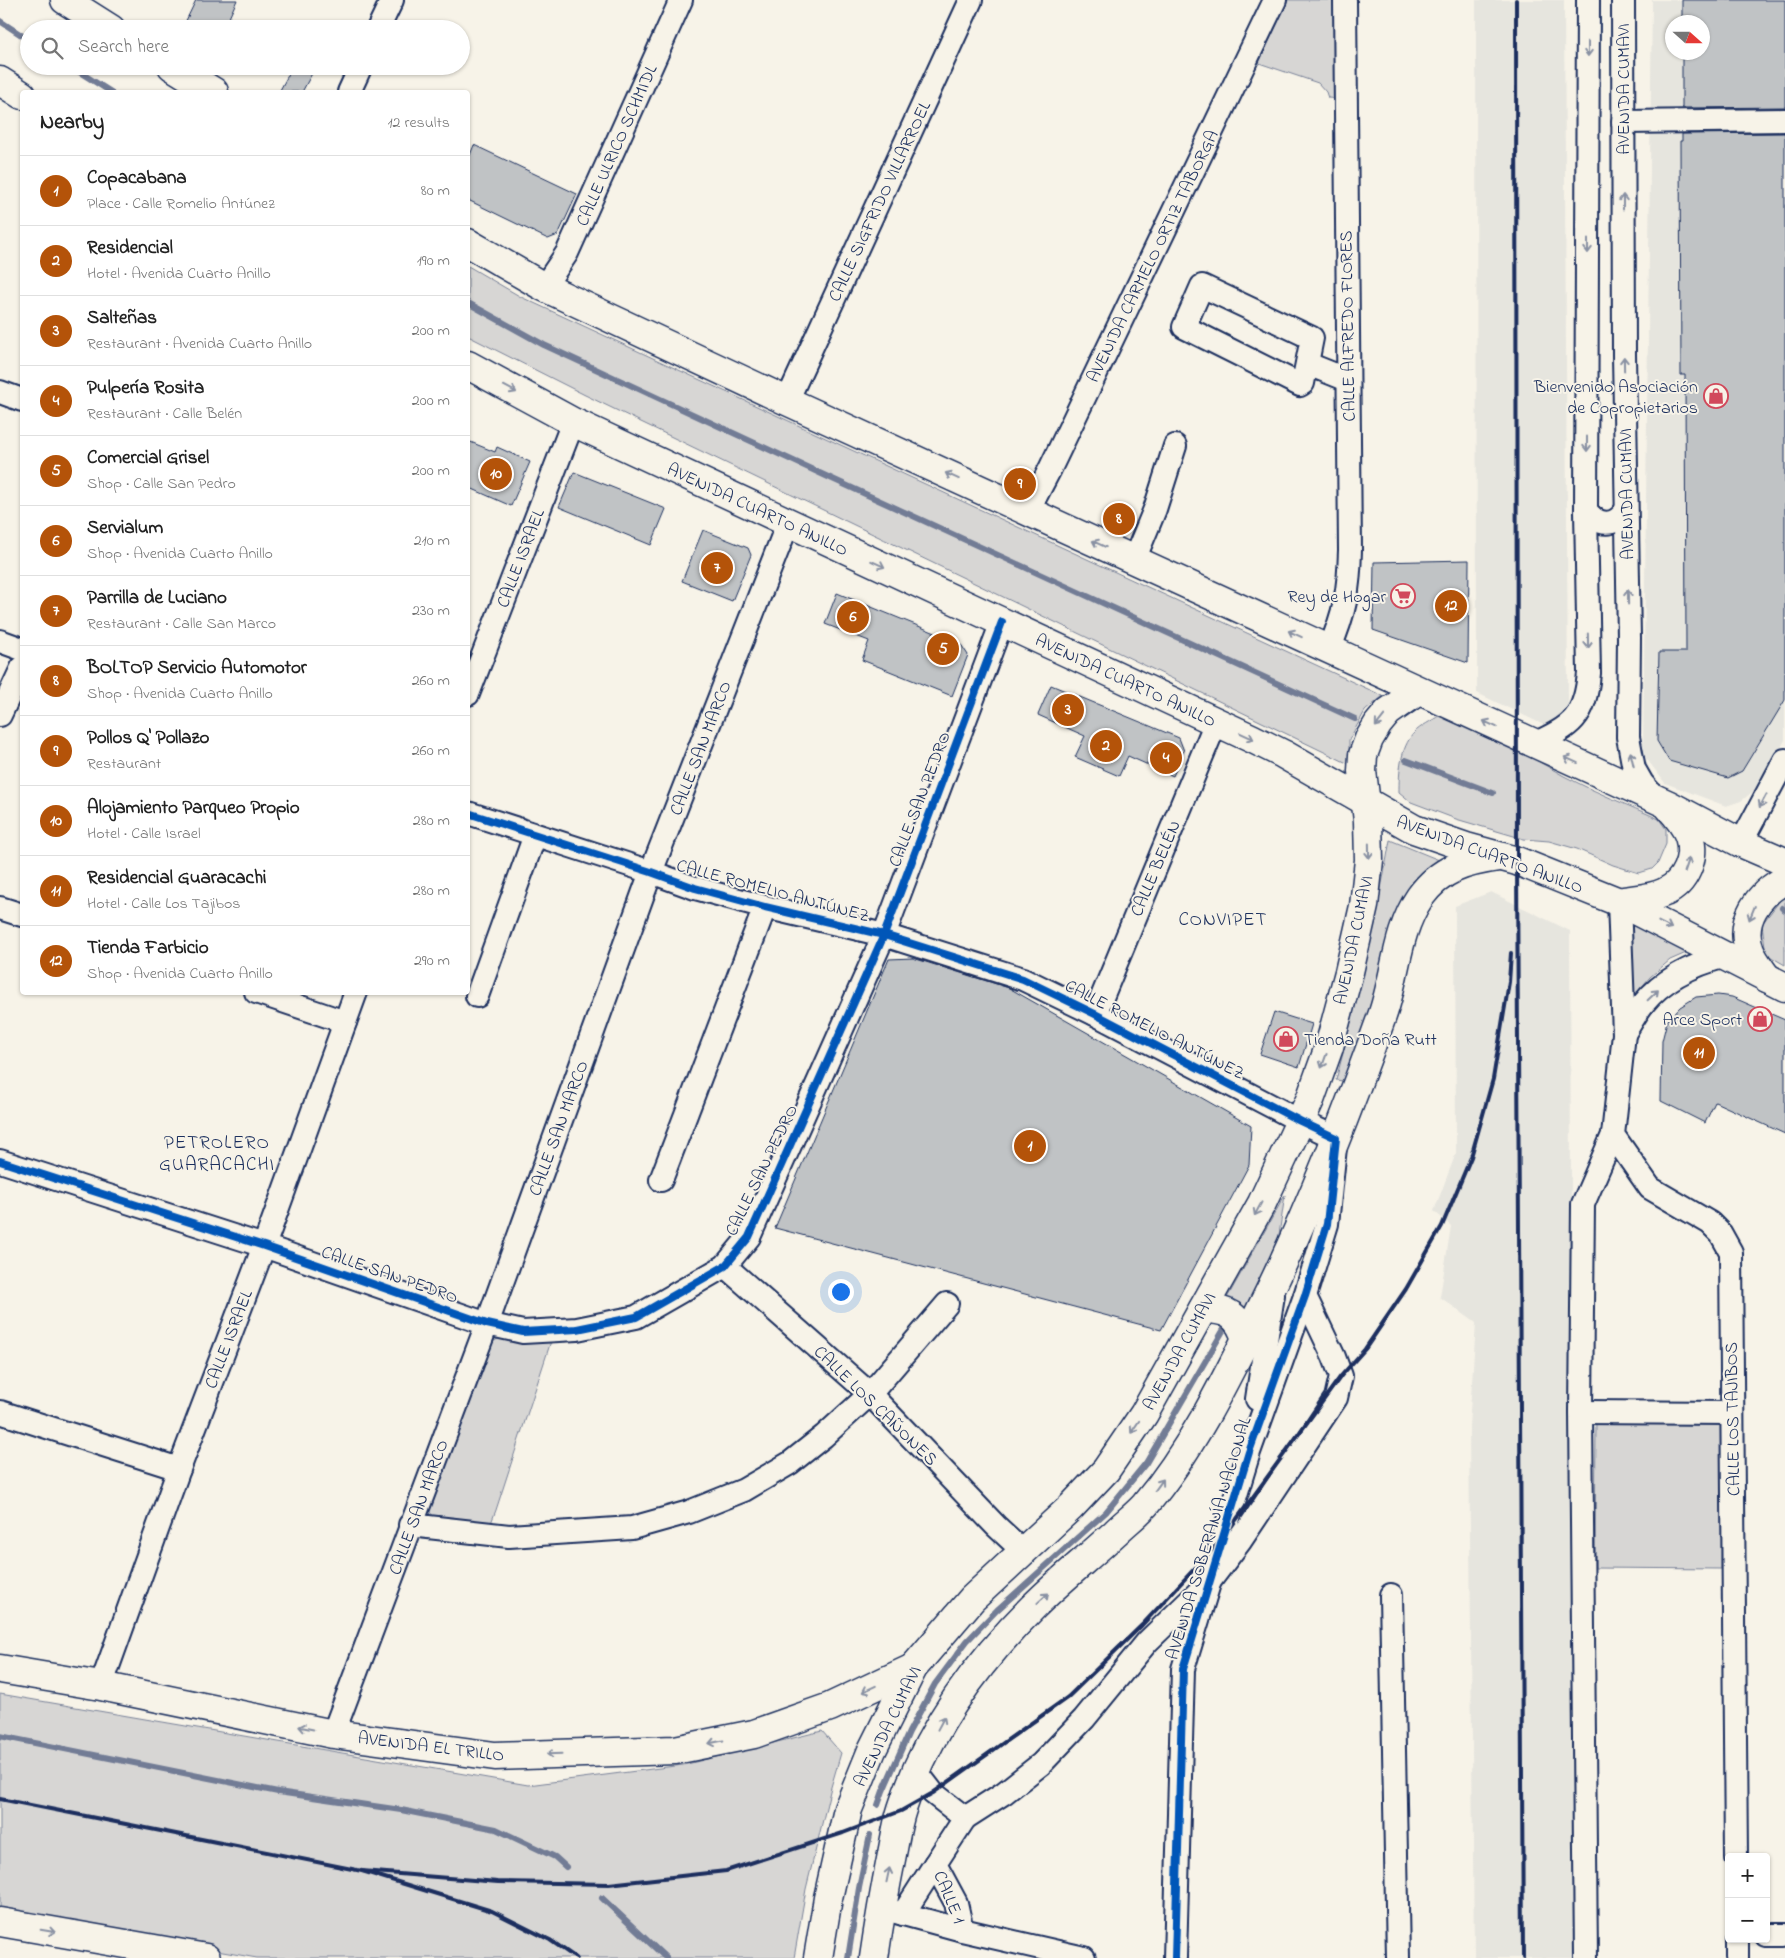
<!DOCTYPE html>
<meta charset="utf-8">
<style>
:root{--surface:#fff;--page:#f2f2f2;--text:#222;--muted:#767676;--line:#e0e0e0;--accent:#b45309}
body{margin:0;font-family:"Indie Flower",sans-serif;background:var(--page);color:var(--text)}
.controls{position:absolute;right:15px;bottom:15px;display:grid;overflow:hidden;border-radius:5px;box-shadow:0 1px 4px #0004}
.controls button{width:45px;height:45px;display:grid;place-items:center;padding:0;border:0;border-bottom:1px solid var(--line);background:var(--surface);color:var(--text);font:25px sans-serif}
.compass{position:absolute;left:1665px;top:15px;width:45px;height:45px;border-radius:50%;background:var(--surface);box-shadow:0 1px 4px #0004;rotate:111deg}
.you{position:absolute;left:840px;top:1291px;width:18px;height:18px;margin:-12px;border:4px solid #fff;border-radius:50%;background:#1a73e8;box-shadow:0 0 0 8px #1a73e833}
.badge{display:grid;place-items:center;width:32px;height:32px;border-radius:50%;background:var(--accent);color:#fff;font-size:16px;font-weight:700}
.pin{position:absolute;translate:-50% -50%;border:2px solid #fff;box-shadow:0 1px 5px #0006}
.list{margin:0;padding:0;list-style:none}
h2{display:flex;justify-content:space-between;align-items:center;height:65px;margin:0;padding:0 20px;font-size:21px}
h2 small{font-size:16px;font-weight:400;color:var(--muted)}
.list li{display:grid;grid-template-columns:32px 1fr auto;gap:15px;align-items:center;box-sizing:border-box;height:70px;padding:0 20px;border-top:1px solid var(--line)}
.list b{display:block;font-size:19px;white-space:nowrap}
.list p{margin:0;font-size:16px;white-space:nowrap;color:var(--muted)}
.list em{font-size:16px;font-style:normal;color:var(--muted)}
.icon{flex:none;width:28px;height:28px;fill:none;stroke:currentColor;stroke-width:2;stroke-linecap:round;stroke-linejoin:round}
.map{position:relative;flex:none;width:1785px;height:1958px;overflow:hidden}
.search{position:absolute;background:var(--surface);box-shadow:0 1px 4px #0004;left:20px;top:20px;width:450px;height:55px;display:flex;align-items:center;gap:12px;box-sizing:border-box;padding:0 18px;border-radius:28px;color:var(--muted);font-size:19px}
.panel{position:absolute;background:var(--surface);box-shadow:0 1px 4px #0004;left:20px;top:90px;width:450px;height:905px;border-radius:5px}
.map>svg:first-child{display:block}
.built{fill:#e6e5de;fill-rule:evenodd}
.green{fill:#d7d6d4;stroke:#798299}
.lines{fill:none;stroke-linecap:round;stroke-linejoin:round}
.stream{stroke:#727c95;stroke-width:6}
.building{fill:#c0c3c5;stroke:#1b2f5e}
.minor-casing{stroke:#1b2f5e;stroke-width:26}
.major-casing{stroke:#1b2f5e;stroke-width:31}
.highway-casing{stroke:#1b2f5e;stroke-width:31}
.minor{stroke:#f7f3e8;stroke-width:22}
.major{stroke:#f7f3e8;stroke-width:28}
.highway{stroke:#f7f3e8;stroke-width:28}
.rail{stroke:#1b2f5e;stroke-width:4}
.cycleway-casing{stroke:#f7f3e8;stroke-width:11}
.cycleway{stroke:#0057b8;stroke-width:8}
.oneway{stroke:#8991a3}
.labels{text-anchor:middle;stroke-width:4;stroke-linejoin:round;paint-order:stroke}
.street-label{font-size:18px;fill:#1b2f5e;stroke:#f7f3e8}
.poi-label{font-size:18px;fill:#1b2f5e;stroke:#f7f3e8;text-anchor:end}
.neighbourhood-label{font-size:19px;letter-spacing:1px;fill:#1b2f5e;stroke:#f7f3e8}
</style>
<div class="map">
<svg width="1785" height="1958" viewBox="0 0 1785 1958">
<rect width="100%" height="100%" fill="#f7f3e8"/>
<filter id="ink" filterUnits="userSpaceOnUse"><feTurbulence type="fractalNoise" baseFrequency=".02" numOctaves="2"/><feDisplacementMap in="SourceGraphic" scale="10" xChannelSelector="R" yChannelSelector="G"/><feConvolveMatrix kernelMatrix="1 2 1 2 8 2 1 2 1" color-interpolation-filters="sRGB"/></filter>
<g filter="url(#ink)">
<g class="built">
<polygon points="1476,0 1564,0 1568,708 1546,726 1477,693"/>
<path d="M1652,0H1785V740L1760,786L1741,801L1726,806L1665,783L1643,754ZM1672,22H1702V52H1672Z"/>
<polygon points="1491,892 1570,931 1574,1958 1474,1958 1469,1426 1476,1323 1440,1297 1451,1226 1434,1211 1456,1153 1455,906"/>
</g>
<g class="green">
<polygon points="1288,0 1339,0 1339,99 1328,98 1326,92 1318,83 1259,63"/>
<polygon points="468,266 521,297 1383,696 1365,711 1349,740 1349,764 585,395 468,336"/>
<path d="M1440,715C1484,730 1524,753 1564,776C1594,792 1628,805 1659,819L1666,829V844L1658,863L1652,869L1639,873L1613,865L1577,849L1549,841L1524,839L1456,819L1411,802L1399,792C1399,773 1400,748 1414,733C1420,726 1432,721 1440,715Z"/>
<path d="M1390,840L1444,862C1424,869 1416,877 1407,896L1375,998L1343,1081L1336,1080C1357,1001 1376,922 1390,840Z"/>
<polygon points="1785,894 1785,965 1766,954 1762,924"/>
<polygon points="1632,923 1693,950 1670,960 1650,977 1629,1002"/>
<polygon points="1285,1195 1275,1261 1251,1312 1227,1298"/>
<polygon points="502,1337 552,1338 496,1510 491,1523 435,1518 429,1511 492,1342"/>
<polygon points="1596,1419 1723,1420 1721,1569 1595,1568"/>
<polygon points="0,1694 528,1785 683,1765 822,1731 841,1753 831,1787 806,1889 794,1958 257,1958 0,1913"/>
</g>
<g class="lines">
<g class="stream">
<polyline points="0,21 29,40"/>
<polyline points="70,66 111,92"/>
<polyline points="468,303 544,345 826,476 1355,719"/>
<polyline points="1406,760 1493,793"/>
<polyline points="1782,908 1785,910"/>
<polyline points="0,1736 278,1792 401,1810 496,1829 555,1857 566,1867"/>
<polyline points="878,1805 883,1791 909,1732 935,1684 967,1641 997,1610 1106,1512 1146,1463 1227,1324"/>
<polyline points="602,1898 666,1958"/>
<polyline points="848,1958 859,1888 870,1835"/>
</g>
</g>
<g class="building">
<polygon points="196,0 237,0 224,29 182,29"/>
<polygon points="1682,0 1785,0 1785,107 1682,108 1682,52 1702,52 1702,22 1682,22"/>
<polygon points="293,66 316,66 302,92 279,92"/>
<polygon points="1785,133 1785,700 1742,771 1728,778 1669,761 1657,741 1659,652 1686,652 1685,375 1681,375 1680,141 1682,141 1682,134"/>
<polygon points="474,145 577,194 558,235 548,239 468,200 468,160"/>
<polygon points="468,441 495,452 497,447 530,462 511,506 468,487"/>
<polygon points="574,472 666,509 651,545 559,507"/>
<polygon points="703,530 748,548 751,555 732,601 682,581"/>
<polygon points="1469,560 1468,663 1373,630 1374,562"/>
<polygon points="837,593 960,643 968,655 952,696 862,660 869,641 825,624"/>
<polygon points="1051,685 1179,738 1184,751 1173,776 1128,756 1119,776 1075,757 1085,736 1038,715"/>
<polygon points="913,958 1009,988 1251,1126 1249,1165 1161,1330 775,1228 889,959"/>
<polygon points="1718,995 1732,997 1785,1020 1785,1134 1715,1102 1705,1123 1661,1101 1662,1041 1667,1021 1680,1007 1696,997"/>
<polygon points="1274,1012 1312,1024 1299,1067 1260,1054"/>
</g>
<g class="lines">
<defs>
<g id="minor">
<polyline points="1623,0 1624,355 1629,638 1628,737 1634,769 1642,783 1656,799"/>
<polyline points="378,29 392,0"/>
<polyline points="349,92 361,66"/>
<polyline points="1623,122 1785,120"/>
<polygon points="1202,286 1312,338 1303,383 1300,385 1184,327"/>
<polyline points="544,287 567,253 681,0"/>
<polyline points="1308,364 1348,380"/>
<polyline points="0,392 22,400"/>
<polyline points="787,401 971,0"/>
<path d="M1586,510C1598,527 1615,527 1626,510"/>
<polyline points="1028,511 1050,469 1275,0"/>
<polyline points="1134,560 1155,509 1175,446"/>
<polyline points="0,641 22,649"/>
<path d="M1329,650C1345,612 1349,591 1350,550L1345,0"/>
<polyline points="468,694 573,422"/>
<polyline points="0,715 22,668"/>
<path d="M1534,744C1572,726 1585,718 1589,673L1586,510L1588,0"/>
<polyline points="468,813 651,872 695,888 765,907 884,935 1023,979 1095,1014 1300,1121 1336,1138 1327,1224 1305,1296 1249,1452 1183,1669 1175,1958"/>
<polyline points="1741,843 1785,760"/>
<polyline points="1619,902 1624,1034 1613,1135 1650,1188 1710,1223 1721,1234 1731,1252 1736,1857"/>
<polyline points="0,908 22,915"/>
<polyline points="256,992 345,1022"/>
<polyline points="477,996 535,835"/>
<polyline points="1095,1014 1216,722"/>
<path d="M1624,1034C1630,1024 1636,1013 1643,1004C1664,978 1695,964 1726,956"/>
<polyline points="0,1161 264,1246 487,1324 523,1332 577,1329 636,1317 725,1266 749,1237 884,935 1002,622"/>
<polyline points="661,1180 765,907"/>
<polyline points="725,1266 870,1394 996,1526 1023,1551"/>
<polyline points="1257,1399 1273,1295"/>
<polyline points="0,1412 179,1469"/>
<polyline points="1581,1412 1731,1413"/>
<polyline points="410,1525 509,1536 632,1528 689,1512 744,1490 790,1463 824,1436 870,1394 947,1304"/>
<polyline points="1391,1595 1398,1958"/>
<polyline points="101,1686 179,1469 264,1246 356,992"/>
<polyline points="333,1734 487,1324 651,872 788,523"/>
<polyline points="916,1771 933,1793 965,1818 935,1864 956,1903 962,1930"/>
<polyline points="965,1818 1004,1793 1041,1764 1084,1719 1147,1642 1209,1582 1241,1540 1336,1398 1341,1376 1334,1357 1305,1296"/>
<polyline points="881,1908 962,1930 1084,1958"/>
<polyline points="903,1914 935,1864"/>
<polyline points="1766,1935 1785,1935"/>
<polyline points="1737,1939 1737,1958"/>
<polyline points="1586,1958 1581,1412 1583,1204 1613,1135"/>
</g>
<g id="major">
<path d="M1203,1309C1228,1309 1238,1315 1246,1339"/>
<polyline points="0,1669 101,1686 333,1734 495,1756 675,1750 754,1734 830,1707 913,1668"/>
<polyline points="0,1922 206,1958"/>
<polyline points="818,1958 828,1898 848,1809 872,1750 913,1668 972,1599 1071,1507 1106,1470 1144,1414 1262,1203 1310,1100 1329,1047 1349,972 1364,906 1369,860 1368,821 1362,771 1363,755 1369,739 1378,724 1388,712 1418,691"/>
<path d="M874,1958C879,1923 885,1889 892,1854C895,1839 897,1824 902,1809C926,1732 976,1664 1033,1607C1059,1581 1089,1557 1116,1532C1125,1523 1136,1515 1145,1505C1193,1448 1226,1379 1259,1313C1307,1217 1346,1117 1382,1016C1396,977 1396,932 1420,897C1441,868 1465,862 1499,857"/>
</g>
<g id="highway">
<polyline points="65,0 111,29"/>
<polyline points="172,66 214,92"/>
<polyline points="0,81 22,95"/>
<polyline points="468,243 544,287 787,401 1667,804 1741,843 1785,862"/>
<polyline points="468,365 573,422 1253,739 1283,754 1414,829 1466,847 1517,861 1619,902 1785,987"/>
<path d="M1619,902C1633,899 1651,899 1665,892C1685,883 1696,858 1689,836C1685,825 1677,816 1669,807"/>
<path d="M1767,978C1761,969 1754,961 1750,951C1738,921 1759,893 1785,880"/>
</g>
</defs>
<use href="#minor" class="minor-casing"/>
<use href="#major" class="major-casing"/>
<use href="#highway" class="highway-casing"/>
<use href="#minor" class="minor"/>
<use href="#major" class="major"/>
<use href="#highway" class="highway"/>
<g class="rail">
<polyline points="1516,0 1517,861 1523,1958"/>
<polyline points="0,1799 362,1871 492,1911 550,1940 576,1958"/>
<polyline points="362,1871 498,1882 609,1884 726,1871 843,1833 901,1811 933,1793 1068,1697 1142,1625 1223,1538 1341,1376 1365,1349 1406,1289 1442,1226 1471,1157 1493,1079 1509,982 1511,953"/>
</g>
<defs>
<g id="cycleway">
<polyline points="468,813 651,872 695,888 765,907 884,935 1023,979 1095,1014 1300,1121 1336,1138 1327,1224 1305,1296 1249,1452 1183,1669 1175,1958"/>
<polyline points="0,1161 264,1246 487,1324 523,1332 577,1329 636,1317 725,1266 749,1237 884,935 1002,622"/>
</g>
</defs>
<use href="#cycleway" class="cycleway-casing"/>
<use href="#cycleway" class="cycleway"/>
</g>
<defs><path id="oneway-shaft" d="M-6 0H5M1.5-3L5.5 0L1.5 3" fill="none" stroke-width="1.6" stroke-linecap="round" stroke-linejoin="round" transform="scale(1.25)"/></defs>
<g class="oneway">
<use href="#oneway-shaft" transform="translate(1588 49) rotate(90)"/>
<use href="#oneway-shaft" transform="translate(1623 202) rotate(-90)"/>
<use href="#oneway-shaft" transform="translate(1588 246) rotate(90)"/>
<use href="#oneway-shaft" transform="translate(1624 364) rotate(-91)"/>
<use href="#oneway-shaft" transform="translate(510 389) rotate(28)"/>
<use href="#oneway-shaft" transform="translate(1587 444) rotate(90)"/>
<use href="#oneway-shaft" transform="translate(952 476) rotate(-155)"/>
<use href="#oneway-shaft" transform="translate(1099 544) rotate(-155)"/>
<use href="#oneway-shaft" transform="translate(878 564) rotate(25)"/>
<use href="#oneway-shaft" transform="translate(1628 597) rotate(-91)"/>
<use href="#oneway-shaft" transform="translate(1295 634) rotate(-155)"/>
<use href="#oneway-shaft" transform="translate(1588 641) rotate(89)"/>
<use href="#oneway-shaft" transform="translate(1380 721) rotate(128)"/>
<use href="#oneway-shaft" transform="translate(1490 724) rotate(-155)"/>
<use href="#oneway-shaft" transform="translate(1247 736) rotate(25)"/>
<use href="#oneway-shaft" transform="translate(1632 759) rotate(-103)"/>
<use href="#oneway-shaft" transform="translate(1571 760) rotate(-156)"/>
<use href="#oneway-shaft" transform="translate(1763 801) rotate(118)"/>
<use href="#oneway-shaft" transform="translate(1369 851) rotate(89)"/>
<use href="#oneway-shaft" transform="translate(1687 865) rotate(-71)"/>
<use href="#oneway-shaft" transform="translate(1752 913) rotate(112)"/>
<use href="#oneway-shaft" transform="translate(1665 925) rotate(27)"/>
<use href="#oneway-shaft" transform="translate(1653 995) rotate(-44)"/>
<use href="#oneway-shaft" transform="translate(1324 1061) rotate(110)"/>
<use href="#oneway-shaft" transform="translate(1258 1209) rotate(118)"/>
<use href="#oneway-shaft" transform="translate(1135 1427) rotate(124)"/>
<use href="#oneway-shaft" transform="translate(1159 1485) rotate(-54)"/>
<use href="#oneway-shaft" transform="translate(1043 1598) rotate(-42)"/>
<use href="#oneway-shaft" transform="translate(869 1689) rotate(155)"/>
<use href="#oneway-shaft" transform="translate(941 1723) rotate(-62)"/>
<use href="#oneway-shaft" transform="translate(306 1728) rotate(-169)"/>
<use href="#oneway-shaft" transform="translate(716 1742) rotate(168)"/>
<use href="#oneway-shaft" transform="translate(554 1754) rotate(178)"/>
<use href="#oneway-shaft" transform="translate(888 1875) rotate(-78)"/>
<use href="#oneway-shaft" transform="translate(48 1931) rotate(10)"/>
</g>
</g>
<defs>
<symbol id="shop-ring" viewBox="-11 -11 22 22"><circle r="9.5" fill="#f7f3e8" stroke="#d1495b" stroke-width="1.5"/><path d="M-5-2.5h2.3a2.7 3.5 0 0 1 5.4 0H5L5.5 6h-11ZM-1.5-2.5h3a1.5 2.3 0 0 0-3 0Z" fill="#d1495b"/></symbol>
<symbol id="supermarket-ring" viewBox="-11 -11 22 22"><circle r="9.5" fill="#f7f3e8" stroke="#d1495b" stroke-width="1.5"/><path d="M-6-5.5h2.5l.6 2H6L4.5 2H-2.5L-4.4-4H-6ZM-1.5 3.2a1.3 1.3 0 1 0 .1 0ZM3 3.2a1.3 1.3 0 1 0 .1 0Z" fill="#d1495b"/></symbol>
</defs>
<g fill-rule="evenodd">
<use href="#shop-ring" x="1702" y="382" width="28" height="28"/>
<use href="#supermarket-ring" x="1389" y="582" width="28" height="28"/>
<use href="#shop-ring" x="1746" y="1005" width="28" height="28"/>
<use href="#shop-ring" x="1272" y="1025" width="28" height="28"/>
</g>
<g class="labels">
<g class="street-label">
<text transform="translate(1623 89) rotate(-90)" y="6">AVENIDA CUMAVI</text>
<text transform="translate(616 145) rotate(-66)" y="6">CALLE ULRICO SCHMIDL</text>
<text transform="translate(879 201) rotate(-65)" y="6">CALLE SIGFRIDO VILLARROEL</text>
<text transform="translate(1152 256) rotate(-64)" y="6">AVENIDA CARMELO ORTIZ TABORGA</text>
<text transform="translate(1347 326) rotate(-91)" y="6">CALLE ALFREDO FLORES</text>
<text transform="translate(1626 494) rotate(-91)" y="6">AVENIDA CUMAVI</text>
<text transform="translate(758 509) rotate(25)" y="6">AVENIDA CUARTO ANILLO</text>
<text transform="translate(520 558) rotate(-69)" y="6">CALLE ISRAEL</text>
<text transform="translate(1126 680) rotate(25)" y="6">AVENIDA CUARTO ANILLO</text>
<text transform="translate(700 748) rotate(-69)" y="6">CALLE SAN MARCO</text>
<text transform="translate(919 799) rotate(-69)" y="6">CALLE SAN PEDRO</text>
<text transform="translate(1490 854) rotate(20)" y="6">AVENIDA CUARTO ANILLO</text>
<text transform="translate(1155 868) rotate(-67)" y="6">CALLE BELÉN</text>
<text transform="translate(773 890) rotate(15)" y="6">CALLE ROMELIO ANTÚNEZ</text>
<text transform="translate(1353 940) rotate(-78)" y="6">AVENIDA CUMAVI</text>
<text transform="translate(1155 1029) rotate(27)" y="6">CALLE ROMELIO ANTÚNEZ</text>
<text transform="translate(558 1128) rotate(-70)" y="6">CALLE SAN MARCO</text>
<text transform="translate(761 1170) rotate(-64)" y="6">CALLE SAN PEDRO</text>
<text transform="translate(390 1274) rotate(19)" y="6">CALLE SAN PEDRO</text>
<text transform="translate(228 1339) rotate(-69)" y="6">CALLE ISRAEL</text>
<text transform="translate(1179 1351) rotate(-61)" y="6">AVENIDA CUMAVI</text>
<text transform="translate(876 1405) rotate(44)" y="6">CALLE LOS CAÑONES</text>
<text transform="translate(1732 1419) rotate(-91)" y="6">CALLE LOS TAJIBOS</text>
<text transform="translate(418 1507) rotate(-70)" y="6">CALLE SAN MARCO</text>
<text transform="translate(1208 1538) rotate(-73)" y="6">AVENIDA SOBERANÍA NACIONAL</text>
<text transform="translate(887 1726) rotate(-64)" y="6">AVENIDA CUMAVI</text>
<text transform="translate(431 1746) rotate(7)" y="6">AVENIDA EL TRILLO</text>
<text transform="translate(950 1897) rotate(67)" y="6">CALLE 1</text>
</g>
<g class="poi-label">
<text x="1698" y="392">Bienvenido Asociación<tspan x="1698" dy="21">de Copropietarios</tspan></text>
<text x="1386" y="602">Rey de Hogar</text>
<text x="1742" y="1025">Arce Sport</text>
<text x="1304" y="1045" text-anchor="start">Tienda Doña Rutt</text>
</g>
<g class="neighbourhood-label">
<text x="1223" y="925">CONVIPET</text>
<text x="217" y="1148">PETROLERO<tspan x="217" dy="22">GUARACACHI</tspan></text>
</g>
</g>
</svg>
<div class="controls">
<button>+</button>
<button>−</button>
</div>
<svg class="compass" viewBox="-18 -18 36 36"><path d="M0-13l5 13h-10z" fill="#e53935"/><path d="M0 13l5-13h-10z" fill="#767676"/></svg>
<div class="you"></div>
<div class="pin badge" style="left:1030px;top:1146px">1</div>
<div class="pin badge" style="left:1106px;top:746px">2</div>
<div class="pin badge" style="left:1068px;top:710px">3</div>
<div class="pin badge" style="left:1166px;top:758px">4</div>
<div class="pin badge" style="left:943px;top:649px">5</div>
<div class="pin badge" style="left:853px;top:617px">6</div>
<div class="pin badge" style="left:717px;top:568px">7</div>
<div class="pin badge" style="left:1119px;top:519px">8</div>
<div class="pin badge" style="left:1020px;top:484px">9</div>
<div class="pin badge" style="left:496px;top:474px">10</div>
<div class="pin badge" style="left:1699px;top:1053px">11</div>
<div class="pin badge" style="left:1451px;top:606px">12</div>
<div class="search"><svg class="icon" aria-label="search" viewBox="0 0 24 24"><circle cx="10" cy="10" r="6"/><path d="M15 15l6 6"/></svg>Search here</div>
<section class="panel">
<h2>Nearby<small>12 results</small></h2>
<ul class="list">
<li><span class="badge">1</span><div><b>Copacabana</b><p>Place · Calle Romelio Antúnez</p></div><em>80 m</em></li>
<li><span class="badge">2</span><div><b>Residencial</b><p>Hotel · Avenida Cuarto Anillo</p></div><em>190 m</em></li>
<li><span class="badge">3</span><div><b>Salteñas</b><p>Restaurant · Avenida Cuarto Anillo</p></div><em>200 m</em></li>
<li><span class="badge">4</span><div><b>Pulpería Rosita</b><p>Restaurant · Calle Belén</p></div><em>200 m</em></li>
<li><span class="badge">5</span><div><b>Comercial Grisel</b><p>Shop · Calle San Pedro</p></div><em>200 m</em></li>
<li><span class="badge">6</span><div><b>Servialum</b><p>Shop · Avenida Cuarto Anillo</p></div><em>210 m</em></li>
<li><span class="badge">7</span><div><b>Parrilla de Luciano</b><p>Restaurant · Calle San Marco</p></div><em>230 m</em></li>
<li><span class="badge">8</span><div><b>BOLTOP Servicio Automotor</b><p>Shop · Avenida Cuarto Anillo</p></div><em>260 m</em></li>
<li><span class="badge">9</span><div><b>Pollos Q' Pollazo</b><p>Restaurant</p></div><em>260 m</em></li>
<li><span class="badge">10</span><div><b>Alojamiento Parqueo Propio</b><p>Hotel · Calle Israel</p></div><em>280 m</em></li>
<li><span class="badge">11</span><div><b>Residencial Guaracachi</b><p>Hotel · Calle Los Tajibos</p></div><em>280 m</em></li>
<li><span class="badge">12</span><div><b>Tienda Farbicio</b><p>Shop · Avenida Cuarto Anillo</p></div><em>290 m</em></li>
</ul>
</section>
</div>
